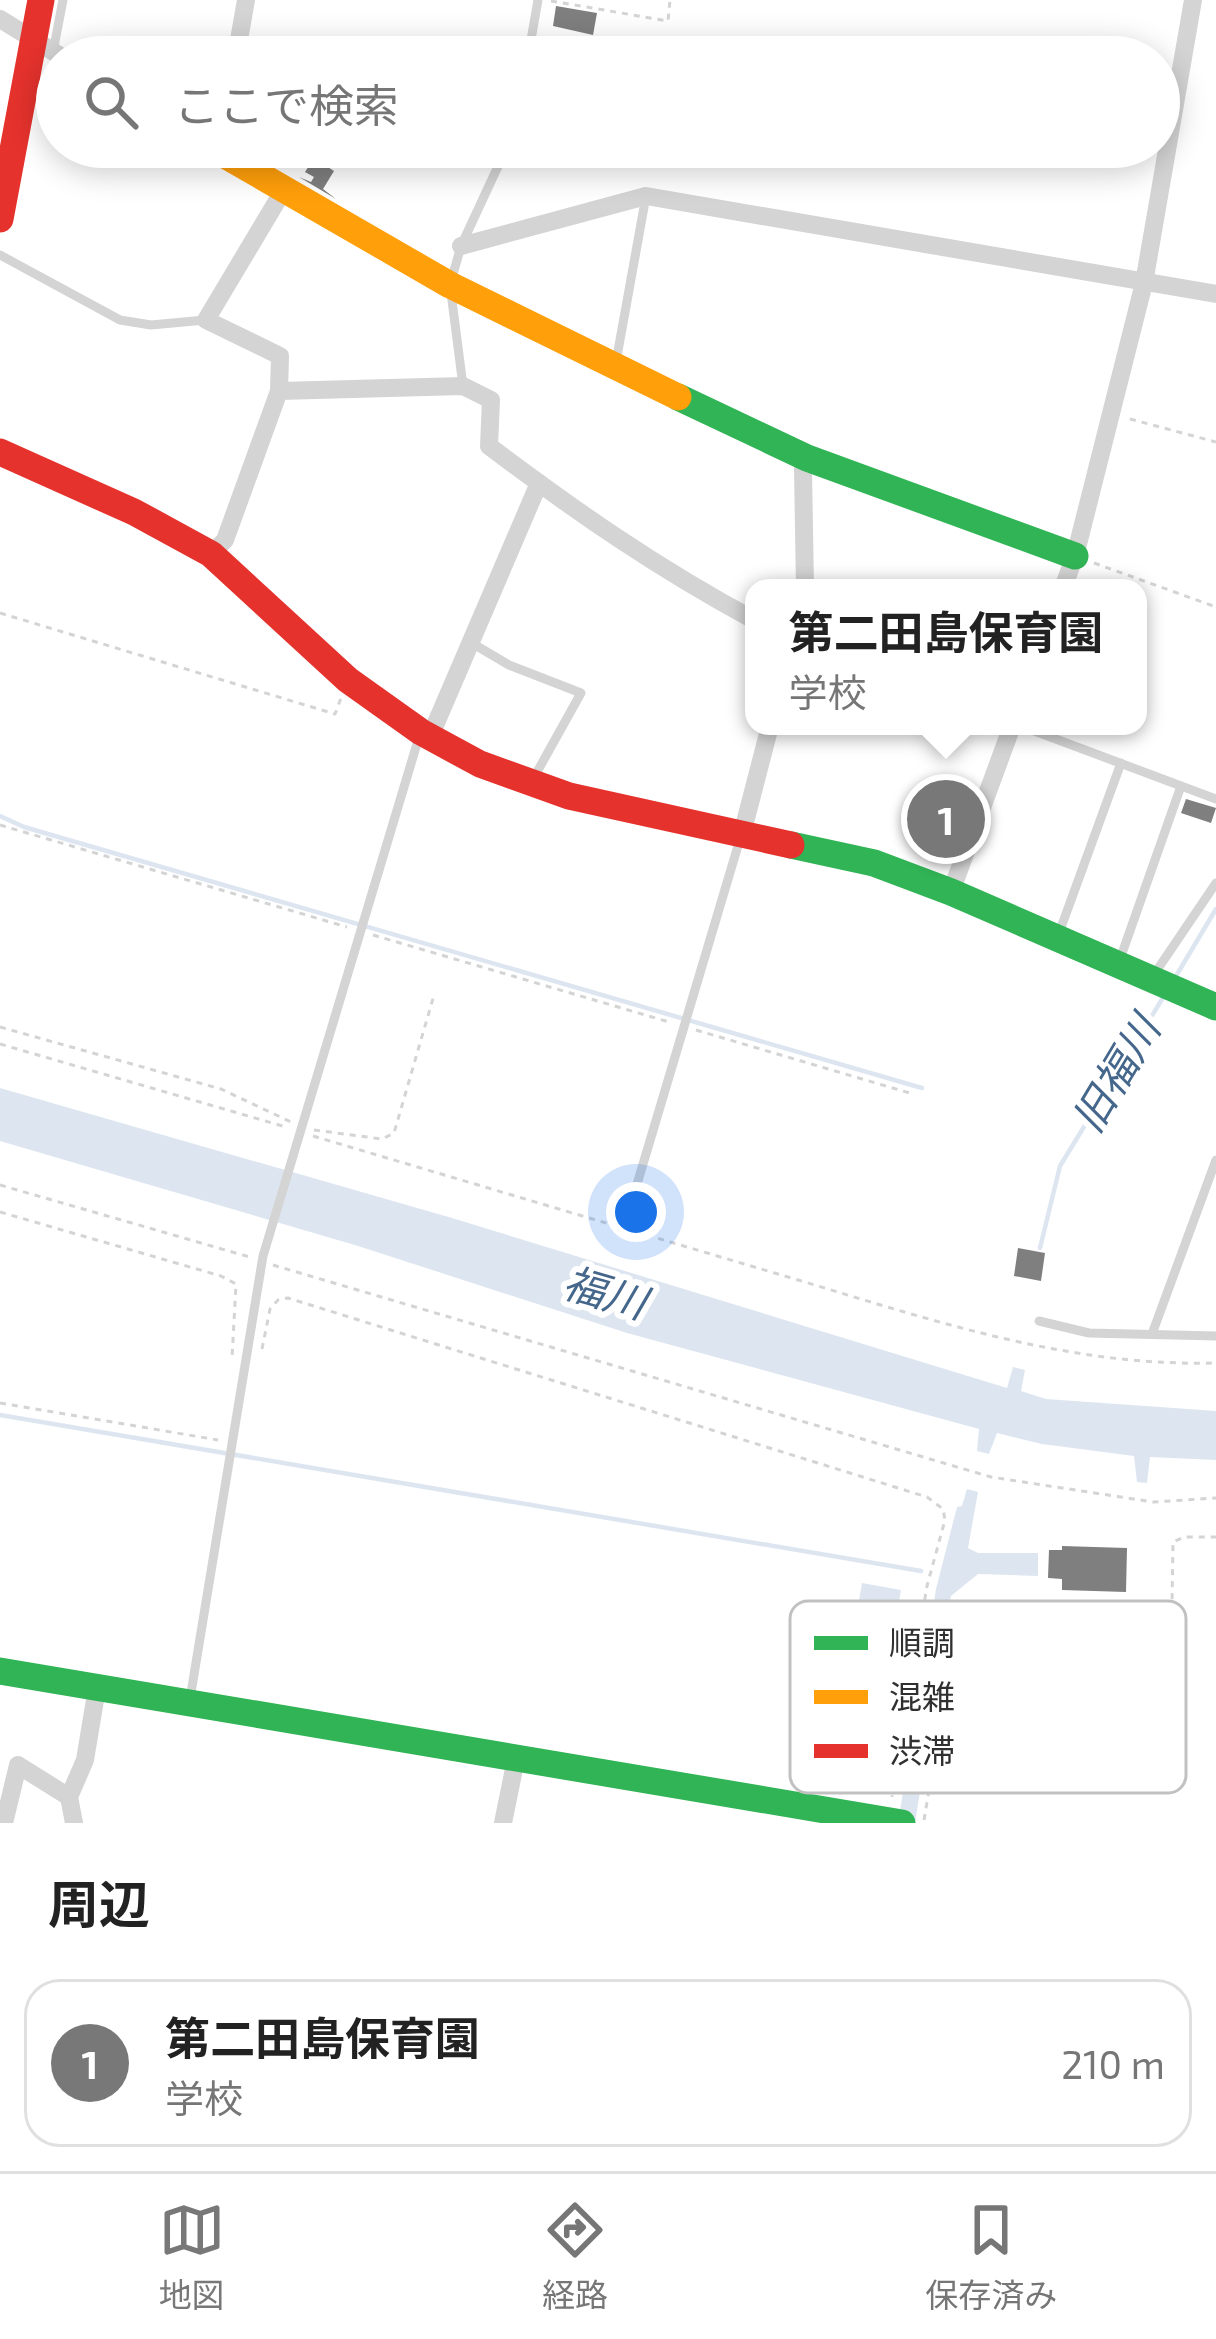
<!DOCTYPE html>
<html lang="ja">
<meta charset="utf-8">
<style>
:root{--surface:#fff;--page:#f6f6f6;--text:#222;--muted:#767676;--line:#e0e0e0;--accent:#787878}
body{margin:0;font-family:"Exo 2","Noto Sans JP",sans-serif;background:var(--page);color:var(--text)}
.you{position:absolute;left:636px;top:1212px;width:42px;height:42px;margin:-30px;border:9px solid #fff;border-radius:50%;background:#1a73e8;box-shadow:0 0 0 18px #1a73e833}
.badge{display:grid;place-items:center;width:78px;height:78px;border-radius:50%;background:var(--accent);color:#fff;font-size:39px;font-weight:700}
.pin{position:absolute;translate:-50% -50%;border:6px solid #fff;box-shadow:0 3px 12px #0006}
.popup{position:absolute;left:745px;top:579px;width:402px;height:156px;box-sizing:border-box;display:grid;place-content:center;border-radius:24px;background:var(--surface);filter:drop-shadow(0 3px 9px #0005);font-size:39px;white-space:nowrap;color:var(--muted)}
.popup b{font-size:45px;color:var(--text)}
.popup::after{content:'';position:absolute;left:50%;top:100%;margin-left:-24px;border:24px solid transparent;border-top-color:var(--surface)}
.list{margin:0;padding:0;list-style:none}
h2{display:flex;justify-content:space-between;align-items:center;height:156px;margin:0;padding:0 48px;font-size:51px}
h2 small{font-size:39px;font-weight:400;color:var(--muted)}
.list li{display:grid;grid-template-columns:78px 1fr auto;gap:36px;align-items:center;box-sizing:border-box;height:168px;margin:0 24px 24px;padding:0 24px;border:3px solid var(--line);border-radius:36px}
.list b{display:block;font-size:45px;white-space:nowrap}
.list p{margin:0;font-size:39px;white-space:nowrap;color:var(--muted)}
.list em{font-size:39px;font-style:normal;color:var(--muted)}
.icon{flex:none;width:66px;height:66px;fill:none;stroke:currentColor;stroke-width:2;stroke-linecap:round;stroke-linejoin:round}
.map{position:relative;flex:none;width:1216px;height:1823px;overflow:hidden}
.search{position:absolute;background:var(--surface);box-shadow:0 6px 30px #0003;left:36px;right:36px;top:36px;height:132px;display:flex;align-items:center;gap:30px;box-sizing:border-box;padding:0 42px;border-radius:66px;color:var(--muted);font-size:45px}
.sheet{height:348px;background:var(--surface)}
nav{display:flex;justify-content:space-around;align-items:center;box-sizing:border-box;height:168px;border-top:3px solid var(--line);background:var(--surface);font-size:33px;color:var(--muted)}
nav a{display:grid;justify-items:center;gap:6px}
nav .on{color:var(--accent)}
.map>svg:first-child{display:block}
.water{fill:#dde6f0}
.lines{fill:none;stroke-linecap:round;stroke-linejoin:round}
.stream{stroke:#dde6f0;stroke-width:4.5}
.building{fill:#7f7f7f}
.path{stroke:#d4d4d4;stroke-width:3;stroke-dasharray:6 6;stroke-linecap:butt}
.lane{stroke:#d4d4d4;stroke-width:9}
.street{stroke:#d4d4d4;stroke-width:18}
.fast{stroke:#30b455;stroke-width:27}
.slow{stroke:#ff9f0a;stroke-width:27}
.jam{stroke:#e5322d;stroke-width:27}
.labels{text-anchor:middle;stroke-width:12;stroke-linejoin:round;paint-order:stroke}
.water-label{font-size:42px;font-style:italic;fill:#45678b;stroke:#fff}
.key{fill:#fff;stroke:#c1c1c1;stroke-width:3}
.key-label{font-size:33px;fill:#303030}
</style>
<div class="map">
<svg width="1216" height="1823" viewBox="0 0 1216 1823">
<rect width="100%" height="100%" fill="#fff"/>
<g class="water">
<polygon points="0,1088 452,1218 1007,1388 1013,1367 1025,1370 1021,1391 1046,1399 1216,1411 1216,1460 1150,1457 1147,1483 1137,1482 1134,1456 1042,1444 997,1433 989,1454 977,1451 979,1429 627,1333 358,1246 0,1141"/>
<polygon points="967,1489 978,1492 968,1548 978,1553 1038,1553 1038,1576 978,1574 951,1596 915,1823 898,1823 936,1589 957,1507 962,1506"/>
<polygon points="862,1583 901,1590 894,1630 855,1624"/>
</g>
<g class="lines">
<g class="stream">
<polyline points="0,816 24,827 922,1088"/>
<polyline points="1176,976 1216,909"/>
<polyline points="1040,1248 1060,1166 1164,996"/>
<polyline points="0,1415 921,1571"/>
</g>
</g>
<g class="building">
<polygon points="556,6 597,13 593,35 553,26"/>
<polygon points="314,158 334,171 323,189 336,199 299,177 311,182 314,177 305,172"/>
<polygon points="1186,799 1216,808 1211,823 1181,813"/>
<polygon points="1018,1248 1045,1253 1041,1281 1014,1276"/>
<polygon points="1062,1546 1127,1548 1126,1592 1062,1590 1062,1579 1048,1578 1049,1550 1062,1550"/>
<polygon points="860,1643 884,1647 880,1670 856,1666"/>
</g>
<g class="lines">
<g class="path">
<polyline points="551,1 668,21 670,0"/>
<polyline points="1130,419 1216,442"/>
<polyline points="1094,563 1216,607"/>
<polyline points="0,613 335,714 341,698"/>
<polyline points="0,825 347,927"/>
<polyline points="373,935 669,1022"/>
<polyline points="0,1027 221,1089 291,1122"/>
<polyline points="696,1030 913,1094"/>
<polyline points="0,1044 286,1127"/>
<polyline points="314,1130 382,1139 394,1133 434,995"/>
<path d="M313,1136C468,1182 623,1228 778,1274C923,1317 1063,1367 1216,1363"/>
<polyline points="0,1185 253,1258"/>
<polyline points="0,1212 221,1276 236,1284 232,1358"/>
<polyline points="273,1265 991,1477 1153,1502 1216,1498"/>
<polyline points="262,1349 270,1309 278,1300 288,1298 927,1497 943,1509 945,1520 927,1586 892,1797"/>
<polyline points="0,1403 218,1440"/>
<polyline points="924,1820 959,1612 1161,1613 1172,1604 1173,1542 1184,1537 1216,1537"/>
</g>
<g class="lane">
<polyline points="53,52 63,0"/>
<polyline points="528,57 538,0"/>
<polyline points="0,255 120,320 151,325 205,320"/>
<polyline points="616,362 646,196"/>
<polyline points="463,386 450,285 461,246 507,147"/>
<polyline points="470,642 509,665 581,693 532,781"/>
<polyline points="1021,726 1216,799"/>
<polyline points="1059,933 1121,763"/>
<polyline points="1119,962 1181,786"/>
<polyline points="1155,973 1216,883"/>
<polyline points="632,1201 740,839"/>
<polyline points="1039,1321 1089,1333 1216,1336"/>
<polyline points="1152,1334 1216,1160"/>
<polyline points="190,1699 263,1256 419,737"/>
</g>
<g class="street">
<polyline points="0,19 62,57"/>
<polyline points="236,57 246,0"/>
<polyline points="461,246 646,196 1216,294"/>
<path d="M279,391L463,386L491,400L489,446C575,511 659,569 754,620"/>
<polyline points="211,554 225,540 279,391 280,356 206,320 283,191"/>
<polyline points="805,588 803,469 807,458"/>
<polyline points="1063,588 1075,556 1144,283 1193,0"/>
<polyline points="430,737 539,483"/>
<polyline points="742,834 770,726"/>
<polyline points="951,892 1012,726"/>
<polyline points="4,1823 18,1765 69,1797"/>
<polyline points="74,1823 69,1797 85,1760 97,1688"/>
<polyline points="503,1823 516,1759"/>
</g>
<g class="fast">
<polyline points="678,397 807,458 1075,556"/>
<polyline points="791,845 874,863 951,892 1216,1007"/>
<polyline points="0,1671 902,1823"/>
</g>
<polyline class="slow" points="211,147 450,285 678,397"/>
<g class="jam">
<polyline points="0,219 41,0"/>
<polyline points="0,452 134,512 211,554 348,680 421,732 480,764 569,796 791,845"/>
</g>
</g>
<g class="labels">
<g class="water-label">
<text transform="translate(1116 1074) rotate(-59)" y="15">旧福川</text>
<text transform="translate(605 1293) rotate(16)" y="15">福川</text>
</g>
</g>
<rect x="790" y="1601" width="396" height="192" rx="18" class="key"/>
<rect x="814" y="1636" width="54" height="14" fill="#30b455"/>
<rect x="814" y="1690" width="54" height="14" fill="#ff9f0a"/>
<rect x="814" y="1744" width="54" height="14" fill="#e5322d"/>
<g class="key-label">
<text x="889" y="1655">順調</text>
<text x="889" y="1709">混雑</text>
<text x="889" y="1763">渋滞</text>
</g>
</svg>
<div class="you"></div>
<div class="pin badge" style="left:946px;top:819px">1</div>
<div class="popup"><b>第二田島保育園</b>学校</div>
<div class="search"><svg class="icon" aria-label="search" viewBox="0 0 24 24"><circle cx="10" cy="10" r="6"/><path d="M15 15l6 6"/></svg>ここで検索</div>
</div>
<section class="sheet">
<h2>周辺<small></small></h2>
<ul class="list">
<li><span class="badge">1</span><div><b>第二田島保育園</b><p>学校</p></div><em>210 m</em></li>
</ul>
</section>
<nav>
<a class="on"><svg class="icon" aria-label="map" viewBox="0 0 24 24"><path d="M3 6l6-2 6 2 6-2v14l-6 2-6-2-6 2zM9 4v14M15 6v14"/></svg>地図</a>
<a><svg class="icon" aria-label="directions" viewBox="0 0 24 24"><path d="M12 3l9 9-9 9-9-9zM9 14v-3h6M13 9l2 2-2 2"/></svg>経路</a>
<a><svg class="icon" aria-label="saved" viewBox="0 0 24 24"><path d="M7 4h10v16l-5-4-5 4z"/></svg>保存済み</a>
</nav>
